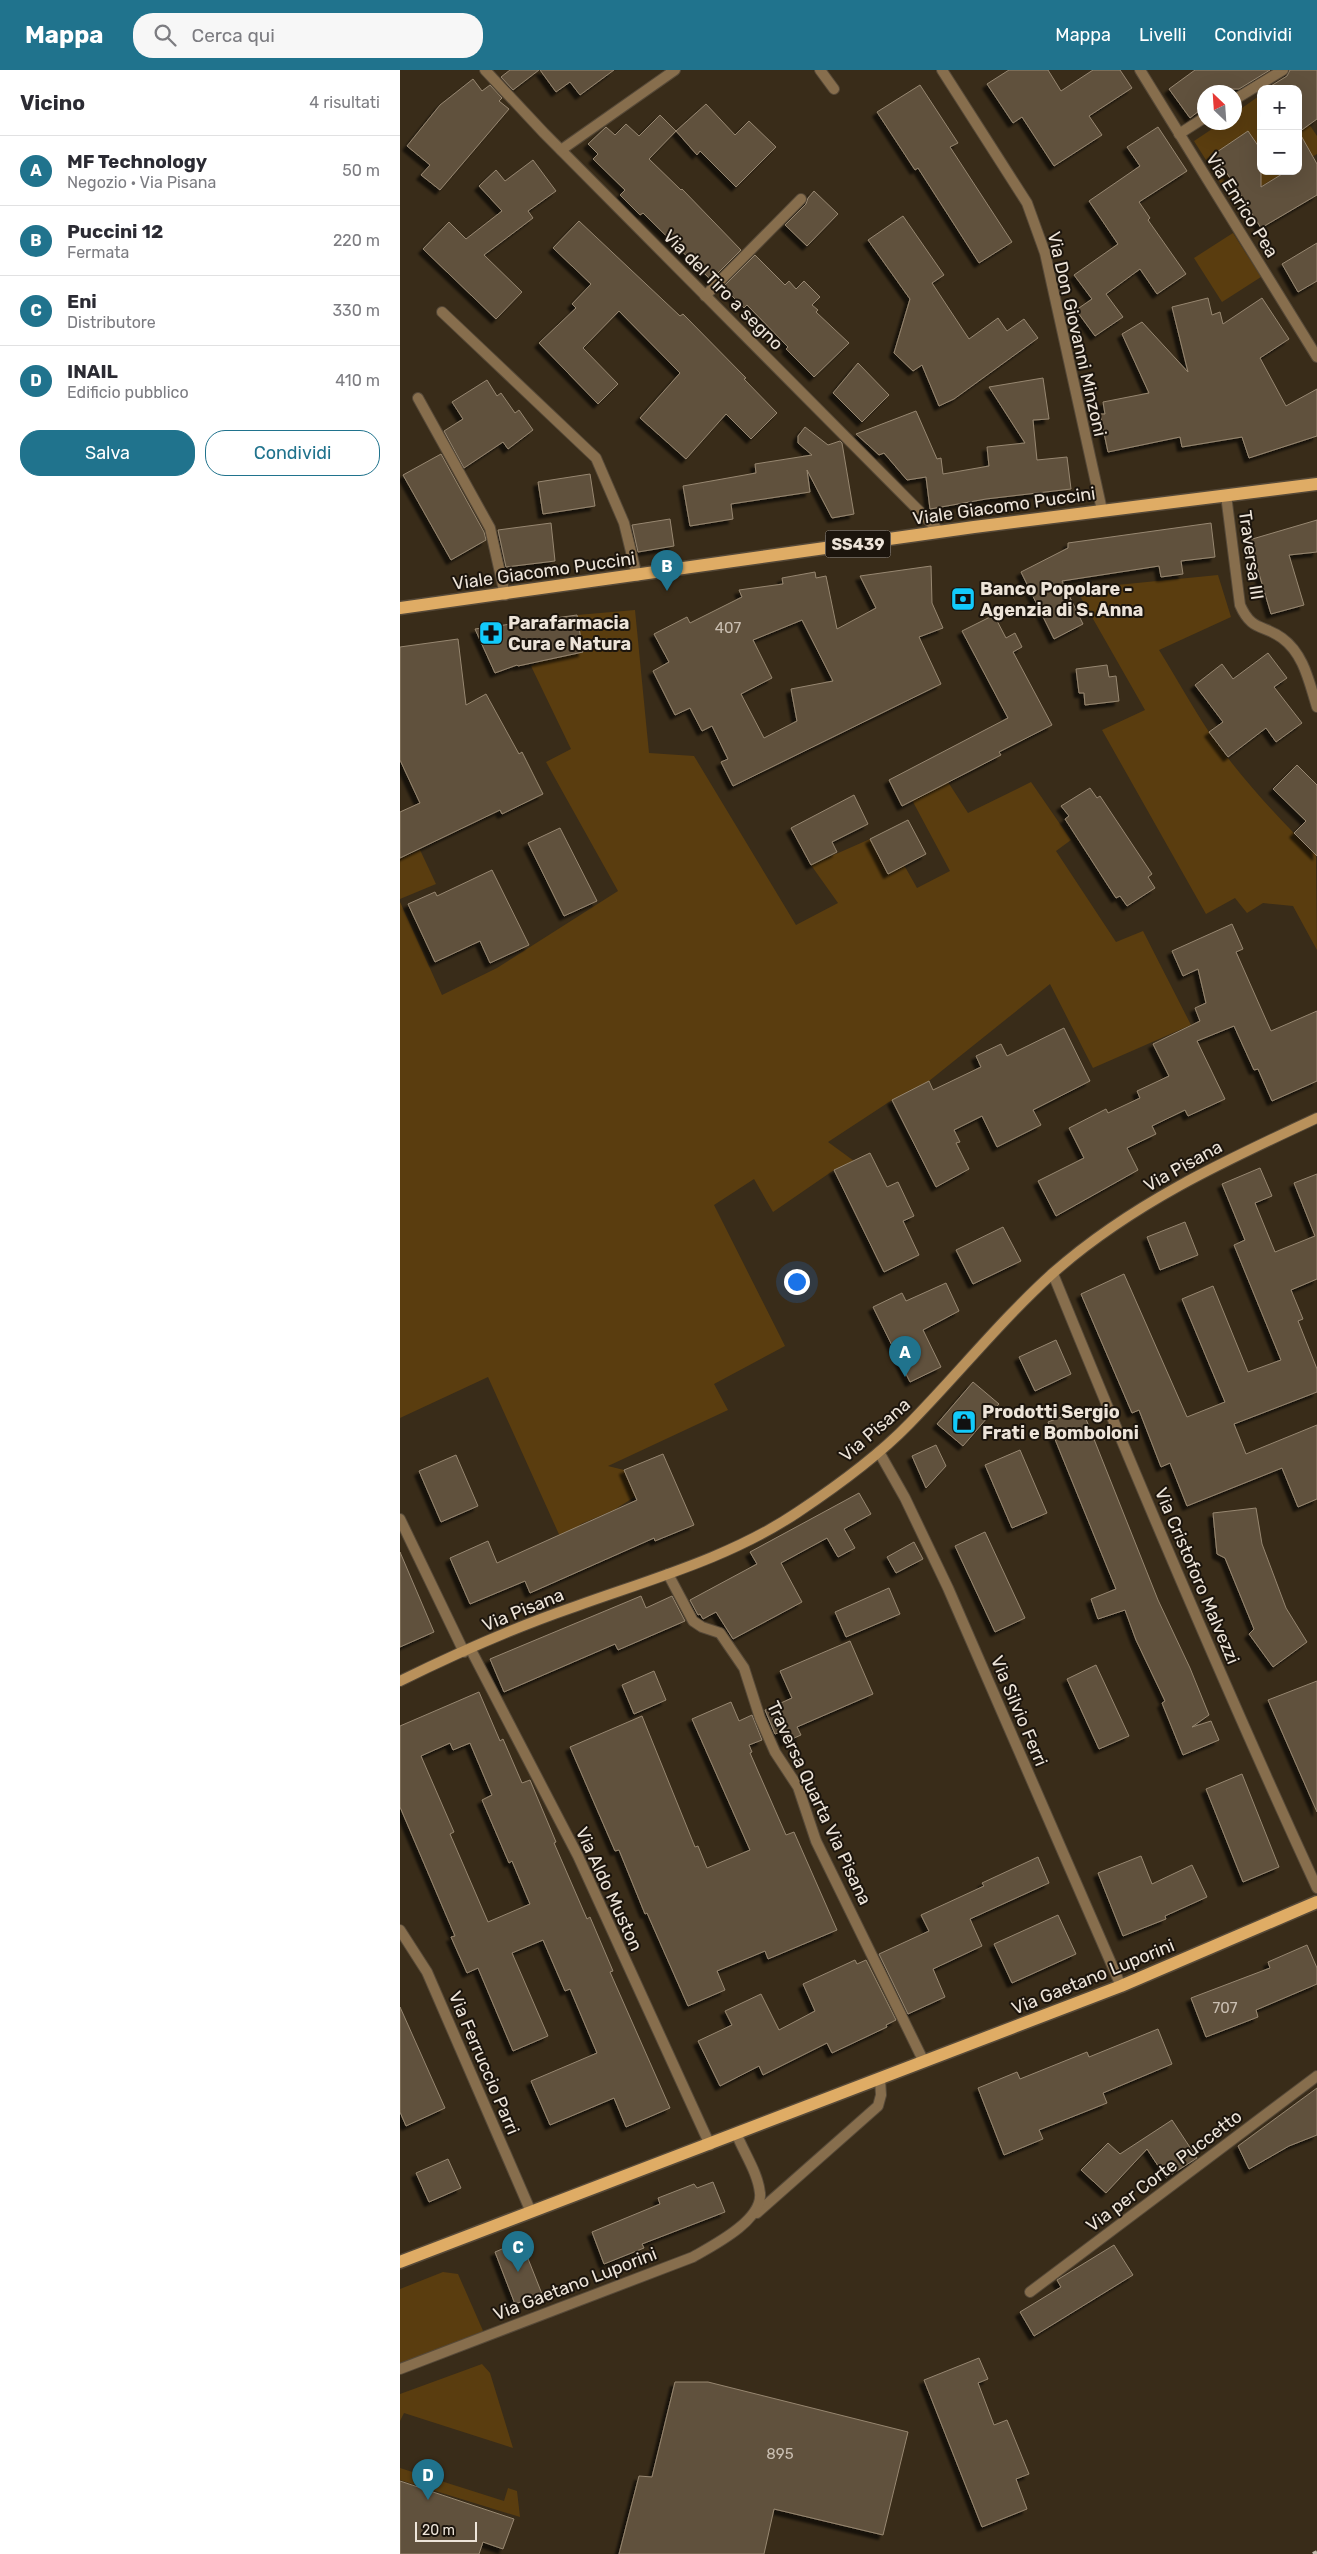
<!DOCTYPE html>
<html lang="it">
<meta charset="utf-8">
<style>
:root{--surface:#fff;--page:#f7f7f7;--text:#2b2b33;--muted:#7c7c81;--line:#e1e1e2;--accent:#20738d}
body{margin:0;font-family:Rubik,sans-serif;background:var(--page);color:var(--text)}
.controls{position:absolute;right:15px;top:15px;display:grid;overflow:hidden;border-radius:10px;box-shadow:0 5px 20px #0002}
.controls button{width:45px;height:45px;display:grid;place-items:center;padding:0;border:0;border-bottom:1px solid var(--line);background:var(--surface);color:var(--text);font:25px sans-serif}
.compass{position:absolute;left:797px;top:15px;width:45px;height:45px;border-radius:50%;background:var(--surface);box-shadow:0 5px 20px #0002;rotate:335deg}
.scale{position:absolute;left:15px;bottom:12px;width:62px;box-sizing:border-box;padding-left:5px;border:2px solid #ede4d9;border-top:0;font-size:14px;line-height:18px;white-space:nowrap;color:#ede4d9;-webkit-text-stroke:4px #1c150d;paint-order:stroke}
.you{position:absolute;left:396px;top:1211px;width:18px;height:18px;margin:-12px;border:4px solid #fff;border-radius:50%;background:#1a73e8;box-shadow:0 0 0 8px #1a73e833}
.badge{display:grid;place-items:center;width:32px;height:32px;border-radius:50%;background:var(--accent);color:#fff;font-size:16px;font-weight:700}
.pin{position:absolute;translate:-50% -41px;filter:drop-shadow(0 1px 2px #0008)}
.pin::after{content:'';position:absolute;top:26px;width:18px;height:15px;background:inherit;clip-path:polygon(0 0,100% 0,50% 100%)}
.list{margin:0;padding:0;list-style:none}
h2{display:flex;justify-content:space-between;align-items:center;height:65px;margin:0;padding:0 20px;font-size:21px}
h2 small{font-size:16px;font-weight:400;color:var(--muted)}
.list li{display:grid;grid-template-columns:32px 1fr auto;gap:15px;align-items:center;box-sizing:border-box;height:70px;padding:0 20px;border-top:1px solid var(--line)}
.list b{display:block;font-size:19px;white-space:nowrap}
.list p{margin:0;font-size:16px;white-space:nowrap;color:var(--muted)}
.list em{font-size:16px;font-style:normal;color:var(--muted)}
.actions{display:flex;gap:10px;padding:15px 20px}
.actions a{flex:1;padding:11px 0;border:1px solid var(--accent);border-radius:20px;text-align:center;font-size:18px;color:var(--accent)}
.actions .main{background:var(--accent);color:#fff}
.icon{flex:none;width:28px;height:28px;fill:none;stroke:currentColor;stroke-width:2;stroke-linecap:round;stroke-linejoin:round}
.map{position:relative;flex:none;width:917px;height:2484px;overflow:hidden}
header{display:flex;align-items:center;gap:30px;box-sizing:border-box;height:70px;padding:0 25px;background:var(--accent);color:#fff}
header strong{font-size:24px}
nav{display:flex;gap:28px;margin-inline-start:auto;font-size:18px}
.search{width:350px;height:45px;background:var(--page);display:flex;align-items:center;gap:12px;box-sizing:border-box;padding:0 18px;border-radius:20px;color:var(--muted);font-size:19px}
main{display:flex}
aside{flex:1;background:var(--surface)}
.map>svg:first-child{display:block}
.green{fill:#5a3d0f}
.building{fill:#60513d;stroke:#978771;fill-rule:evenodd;filter:url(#shadow)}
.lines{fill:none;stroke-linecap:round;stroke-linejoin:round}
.minor-casing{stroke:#564938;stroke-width:12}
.secondary-casing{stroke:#564938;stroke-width:12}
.primary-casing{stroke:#564938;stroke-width:15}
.minor{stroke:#876e4d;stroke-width:10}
.secondary{stroke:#b9915b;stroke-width:10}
.primary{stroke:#dfac65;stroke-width:12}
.rail{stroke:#c4baad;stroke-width:4;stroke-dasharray:9 9;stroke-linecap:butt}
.labels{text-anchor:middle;stroke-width:4;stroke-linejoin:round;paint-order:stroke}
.number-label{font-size:15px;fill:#cabfb2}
.shield{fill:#1c150d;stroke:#aea69c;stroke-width:1}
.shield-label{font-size:16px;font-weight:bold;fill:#ede4d9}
.street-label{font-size:18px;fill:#ede4d9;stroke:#1c150d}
.poi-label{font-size:18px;font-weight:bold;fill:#ede4d9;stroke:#1c150d;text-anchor:start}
</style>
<header>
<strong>Mappa</strong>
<div class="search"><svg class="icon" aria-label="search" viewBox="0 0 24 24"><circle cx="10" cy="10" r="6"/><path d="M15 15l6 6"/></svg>Cerca qui</div>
<nav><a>Mappa</a><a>Livelli</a><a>Condividi</a></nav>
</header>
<main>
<aside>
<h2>Vicino<small>4 risultati</small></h2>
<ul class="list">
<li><span class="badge">A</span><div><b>MF Technology</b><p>Negozio · Via Pisana</p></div><em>50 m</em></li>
<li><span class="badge">B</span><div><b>Puccini 12</b><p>Fermata</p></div><em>220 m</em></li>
<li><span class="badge">C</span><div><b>Eni</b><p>Distributore</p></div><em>330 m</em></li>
<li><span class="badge">D</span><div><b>INAIL</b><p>Edificio pubblico</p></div><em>410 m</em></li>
</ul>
<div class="actions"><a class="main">Salva</a><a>Condividi</a></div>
</aside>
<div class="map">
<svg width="917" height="2484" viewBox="0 0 917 2484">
<defs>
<filter id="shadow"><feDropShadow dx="-4.5" dy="4.5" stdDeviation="1" flood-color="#0009"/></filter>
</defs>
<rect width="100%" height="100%" fill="#392c19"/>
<g class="green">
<polygon points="859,26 861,29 861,101 887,101 843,127 845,131 835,136 794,71 821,53 834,52 835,43"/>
<polygon points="909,54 917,66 917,84 898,95 898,62"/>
<polygon points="833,163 861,207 822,232 794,188"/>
<path d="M818,505L831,547L759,580C776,607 791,635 809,662C839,706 878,748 916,785L917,880L893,836L863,833L847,843L835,828L806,844L702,660L745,640L676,519Z"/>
<polygon points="235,540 249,683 294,686 396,855 438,833 411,795 470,769 487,803 504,795 517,818 550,801 512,730 548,712 568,743 631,712 671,770 656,781 716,872 743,861 791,955 693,998 650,914 529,1011 489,1032 428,1072 454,1091 434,1100 373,1142 354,1109 314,1135 385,1276 314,1314 328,1340 208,1396 224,1400 236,1426 214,1440 181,1454 162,1471 88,1307 0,1348 0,832 42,925 97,898 218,821 146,692 171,679 131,596 140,592 183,582 177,545"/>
<polygon points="20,780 36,814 0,829 0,788"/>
<polygon points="43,2202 58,2204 84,2263 0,2294 0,2219"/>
<polygon points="82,2294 90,2303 113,2378 4,2343 0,2351 0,2324"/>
<polygon points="0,2398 104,2431 108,2418 117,2421 120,2447 0,2410"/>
</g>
<g class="building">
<polygon points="110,0 139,0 113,20 101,7"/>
<polygon points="140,0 214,0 180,25 170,12 156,22"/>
<polygon points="609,0 648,0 661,21 693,0 720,0 732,18 689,46 702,65 654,96 622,47 613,53 587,14"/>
<polygon points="795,0 870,0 839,19 830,19 825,22 804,22 804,37 790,48 769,19"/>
<polygon points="890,0 917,0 917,49 899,62 917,94 917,125 861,158 825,100 821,102 811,86 848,61 861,80 861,117 887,101 898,101 898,19 866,19 887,6"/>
<polygon points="73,9 82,21 90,15 102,28 99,31 109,39 40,120 21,105 30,95 7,76 40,35"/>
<polygon points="520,15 558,73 550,77 612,172 579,193 518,98 515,100 477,42"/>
<polygon points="306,34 335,65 349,51 376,77 336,117 300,81 297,85 276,61"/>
<polygon points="260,45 276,61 249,89 281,120 282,119 341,180 311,210 243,143 240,145 220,125 225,120 193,89 198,84 188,74 206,57 215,65 226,54 239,66"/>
<polygon points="758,57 787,101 739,132 750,148 748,150 786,204 757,224 740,199 706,224 723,247 695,266 676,240 692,229 674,205 718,174 689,131 740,96 727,77"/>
<polygon points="133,90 156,121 128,141 133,148 84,185 122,222 96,249 23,179 49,152 66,169 102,141 79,116 96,100 105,111"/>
<polygon points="414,121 438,144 407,176 385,155 406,134 408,128"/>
<polygon points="503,146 544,205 532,213 569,269 598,248 607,261 624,249 638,268 554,329 539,336 522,295 513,301 494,283 510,229 468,170"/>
<polygon points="179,151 280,246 283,244 346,308 344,309 377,343 351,369 326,344 286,389 240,348 280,303 219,241 183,278 218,314 198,334 139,273 176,238 172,234 191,214 153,178"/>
<polygon points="917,173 917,211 898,222 882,194"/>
<polygon points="355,185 385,215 389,211 396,219 404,211 420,227 412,235 418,240 416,242 449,273 414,307 386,279 388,277 347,235 344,238 323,217"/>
<polygon points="808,228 812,245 820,242 823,254 862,228 889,269 860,288 886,336 917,319 917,366 849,388 842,367 782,377 780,367 708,382 700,344 705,344 703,332 749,323 722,264 742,252 788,302 772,237"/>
<polygon points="458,293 489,325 462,352 433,323"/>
<polygon points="643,308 649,349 633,350 637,390 667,387 671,419 586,429 530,439 526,407 507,410 484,383 479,385 456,364 516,341 537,389 541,388 543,404 589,396 587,377 625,373 589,317"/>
<polygon points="87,310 97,326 101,323 115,343 119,340 133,360 108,379 103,372 64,398 44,361 63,349 52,332"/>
<polygon points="405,357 428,375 440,371 442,373 454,444 432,448 407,400 410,422 331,434 333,449 290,456 283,416 356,403 355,394 412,385 398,373 398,366"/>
<polygon points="41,384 84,462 86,470 51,490 3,405"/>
<polygon points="190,404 195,436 143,444 138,412"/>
<polygon points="270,449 274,476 238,482 232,455"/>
<polygon points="917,450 917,482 889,485 904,535 871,544 849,470"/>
<polygon points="151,453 155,491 106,497 98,460"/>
<polygon points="811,453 815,487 781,491 783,504 761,507 759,496 662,511 683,554 654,569 621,502 668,478 668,473"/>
<path d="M531,496L532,533L543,558L519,567L541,614L333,716L321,692L328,689L312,656L302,661L290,638L275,645L253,601L269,592L254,564L287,547L290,553L342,527L339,520L383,514L382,508L415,502L416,508L426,506L437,559L476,538L460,506ZM402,550L433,611L391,619L397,651L364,668L341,624L372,608L353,570Z"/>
<polygon points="177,545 183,582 118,596 117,595 95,603 75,559"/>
<polygon points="594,545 606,568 615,563 622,577 613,582 652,655 599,682 601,685 502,736 489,710 608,648 562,561"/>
<polygon points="58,569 66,635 86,624 119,684 122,682 143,724 102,744 100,740 0,788 0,742 20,733 0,690 0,577"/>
<polygon points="868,583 887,608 874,617 902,653 876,672 866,658 828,687 809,662 823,652 795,615 822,594 833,609"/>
<polygon points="707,595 709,607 716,606 719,631 685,635 684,623 679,623 676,599"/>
<polygon points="897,695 917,715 917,786 894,763 906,751 873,719"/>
<polygon points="690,718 697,728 700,726 752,804 748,807 755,818 727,836 720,826 716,828 665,749 669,746 661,736"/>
<polygon points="454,725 468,754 432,772 437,782 411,795 391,758"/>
<polygon points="508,750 526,784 488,804 470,769"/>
<polygon points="160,758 197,831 164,846 128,773"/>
<polygon points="92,800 129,875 90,893 80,871 35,892 8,834 35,822 37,826"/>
<polygon points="832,854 843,879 836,882 871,961 917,941 917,1011 872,1031 858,999 854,1000 834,956 797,971 825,1029 788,1046 785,1040 752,1056 756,1064 727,1078 738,1100 656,1146 638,1111 684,1088 669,1058 706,1039 708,1043 740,1028 737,1021 769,1006 753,974 800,951 795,938 806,933 798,899 783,906 772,881"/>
<polygon points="664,958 690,1011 633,1040 641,1055 597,1077 582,1046 554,1060 560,1072 556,1073 569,1099 536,1117 492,1030 529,1011 533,1020 581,997 576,986 601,974 607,986"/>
<polygon points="470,1083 487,1117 498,1112 514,1146 503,1151 519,1185 484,1202 434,1100"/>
<polygon points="860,1098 872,1126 855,1133 875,1182 915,1166 894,1113 917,1104 917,1209 891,1220 903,1249 898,1251 917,1299 917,1322 834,1354 846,1384 917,1355 917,1429 898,1437 882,1398 787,1436 770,1393 761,1397 739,1340 732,1343 681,1224 724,1204 787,1347 825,1332 782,1229 813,1216 848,1302 881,1290 834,1175 845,1170 822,1114"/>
<polygon points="785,1152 798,1185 760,1200 747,1167"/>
<polygon points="603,1157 621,1191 573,1214 556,1180"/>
<polygon points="546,1213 559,1241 523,1260 541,1297 510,1312 473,1237 502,1223 506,1231"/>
<polygon points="656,1270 671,1304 635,1321 619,1287"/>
<polygon points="573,1312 599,1334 563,1376 537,1354"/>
<polygon points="682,1339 758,1530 790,1598 809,1645 792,1657 811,1651 819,1670 783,1685 762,1633 765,1631 736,1570 725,1540 698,1549 691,1529 716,1519 648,1352"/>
<polygon points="536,1375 546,1396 526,1418 512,1386"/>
<polygon points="620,1380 647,1443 612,1458 585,1395"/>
<polygon points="263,1384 294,1455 255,1471 254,1468 130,1523 125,1511 70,1534 50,1488 88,1471 97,1493 237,1430 224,1400"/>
<polygon points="56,1385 78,1436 41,1452 19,1401"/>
<polygon points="459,1423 471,1444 444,1459 455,1478 438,1487 427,1468 381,1493 402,1532 333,1569 316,1542 303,1549 300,1544 298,1545 290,1530 357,1494 350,1482"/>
<polygon points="856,1438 862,1474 886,1538 907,1572 873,1597 849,1564 854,1559 825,1488 817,1484 813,1443"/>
<polygon points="585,1462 625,1548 595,1562 555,1476"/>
<polygon points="514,1472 523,1489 496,1503 487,1487"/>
<polygon points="0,1482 34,1562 0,1577"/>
<polygon points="489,1518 500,1544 446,1567 435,1542"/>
<polygon points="241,1526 246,1538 272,1526 285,1551 218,1580 215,1574 104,1622 90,1589"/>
<polygon points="450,1571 473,1624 397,1657 401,1665 385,1672 381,1662 375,1664 365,1640 392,1628 380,1601"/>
<polygon points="696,1595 729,1666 699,1679 667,1609"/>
<polygon points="254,1601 266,1630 234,1644 222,1615"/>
<polygon points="917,1611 917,1742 868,1630"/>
<path d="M79,1622L100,1671L103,1669L122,1713L130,1710L156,1772L154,1773L187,1849L190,1847L213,1901L210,1902L270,2038L226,2057L214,2028L150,2055L131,2011L197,1983L170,1919L165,1921L143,1870L112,1883L148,1966L113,1981L78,1898L67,1903L51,1867L55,1866L0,1737V1656ZM50,1673L53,1680L70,1673L92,1725L82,1730L109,1793L112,1791L130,1834L88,1852L50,1764L54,1762L21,1686Z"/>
<polygon points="331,1632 339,1651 352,1645 362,1670 349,1675 352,1682 350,1683 386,1765 394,1762 437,1860 368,1889 365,1881 317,1901 325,1920 288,1936 247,1843 245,1844 219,1780 215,1781 170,1677 242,1646 295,1777 298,1776 307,1798 350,1780 292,1649"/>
<polygon points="842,1704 879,1797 843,1812 806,1719"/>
<polygon points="741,1786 752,1814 792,1795 807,1827 765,1846 766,1849 723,1866 698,1803"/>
<polygon points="638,1787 649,1813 570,1849 582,1876 533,1899 545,1927 508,1944 479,1884 529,1861 521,1845 584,1816 582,1813"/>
<polygon points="658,1845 676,1884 612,1913 594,1874"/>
<polygon points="907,1875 917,1898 917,1914 856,1940 858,1947 806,1967 791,1928 870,1898 868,1892"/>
<polygon points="455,1890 457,1894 466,1890 496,1950 486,1955 487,1957 432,1983 427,1973 363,2005 359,1996 320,2016 298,1971 332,1955 325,1941 361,1924 379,1960 415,1941 403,1914"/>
<polygon points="0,1937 45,2038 6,2056 0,2042"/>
<polygon points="758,1959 772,1994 703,2023 707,2033 639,2060 643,2069 604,2085 578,2018 617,2002 620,2009 687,1982 689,1987"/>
<polygon points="917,2018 917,2065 889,2076 849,2099 838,2076"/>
<polygon points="772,2050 797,2088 766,2108 747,2079 706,2123 681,2100 708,2073 720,2084"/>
<polygon points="48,2089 61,2118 29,2132 16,2103"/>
<polygon points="313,2112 325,2142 242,2174 244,2178 204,2194 192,2162 260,2134 258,2128 294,2114 297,2118"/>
<polygon points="121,2171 142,2224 115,2234 95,2182"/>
<polygon points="714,2175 733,2205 634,2266 620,2242 661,2217 657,2210"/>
<polygon points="579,2288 588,2309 578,2313 594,2355 607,2350 629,2404 616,2409 627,2439 582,2457 524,2310"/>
<polygon points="275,2312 308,2312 508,2362 483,2465 374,2439 364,2484 219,2484 239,2406 252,2407"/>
<polygon points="0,2411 114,2449 103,2479 83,2472 79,2484 0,2484"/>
</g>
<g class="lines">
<defs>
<g id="minor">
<polyline points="85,0 144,63 540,462"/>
<polyline points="420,0 434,19"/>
<polyline points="542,0 627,133 645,183 702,440"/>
<polyline points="740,0 917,287"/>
<polyline points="834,30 883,0"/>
<polyline points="779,64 804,48"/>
<polyline points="161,80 275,0"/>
<polyline points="305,226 401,129"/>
<polyline points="42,242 196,388 224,453 237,506"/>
<polyline points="18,328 90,458 105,525"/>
<path d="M826,425L840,535C852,562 863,554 882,568C904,584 909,612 917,637"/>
<path d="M653,1204C737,1410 824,1616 917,1818"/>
<polyline points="479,1382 505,1428 548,1518 721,1916"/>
<polyline points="0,1449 64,1582"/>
<polyline points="268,1504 293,1551 302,1557 320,1563 344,1598 360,1648 375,1682 398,1717 416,1771 524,1992"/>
<polyline points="71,1580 178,1786 310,2075"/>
<polyline points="0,1860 27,1902 131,2142"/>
<polyline points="357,2143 478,2036 481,2025 480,2009"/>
<polyline points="630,2222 917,2006"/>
<path d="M0,2299L293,2187C314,2175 363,2150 360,2123C358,2103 344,2083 337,2065"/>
</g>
<path id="secondary" d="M0,1611C55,1584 113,1558 171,1538C248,1510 330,1488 398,1442C437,1416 477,1387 509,1354C558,1304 602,1249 653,1203C731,1134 824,1091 917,1048"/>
<g id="primary">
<polyline points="0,538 574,457 917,414"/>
<polyline points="0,2192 721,1916 917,1832"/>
</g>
</defs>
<use href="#minor" class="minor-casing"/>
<use href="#secondary" class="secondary-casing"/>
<use href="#primary" class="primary-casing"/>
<use href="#minor" class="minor"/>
<use href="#secondary" class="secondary"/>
<use href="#primary" class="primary"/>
<polyline class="rail" points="913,2484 917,2482"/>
</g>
<defs>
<symbol id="bank-square" viewBox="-11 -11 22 22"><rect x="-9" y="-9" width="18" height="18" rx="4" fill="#12cafb" stroke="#1c150d"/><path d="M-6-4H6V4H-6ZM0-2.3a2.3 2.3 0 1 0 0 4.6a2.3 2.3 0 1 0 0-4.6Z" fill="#111"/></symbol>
<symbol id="pharmacy-square" viewBox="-11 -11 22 22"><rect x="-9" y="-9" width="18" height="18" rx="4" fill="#12cafb" stroke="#1c150d"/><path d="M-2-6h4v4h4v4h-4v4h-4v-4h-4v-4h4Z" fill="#111"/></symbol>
<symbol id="shop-square" viewBox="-11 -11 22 22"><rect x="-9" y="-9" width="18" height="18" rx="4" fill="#12cafb" stroke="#1c150d"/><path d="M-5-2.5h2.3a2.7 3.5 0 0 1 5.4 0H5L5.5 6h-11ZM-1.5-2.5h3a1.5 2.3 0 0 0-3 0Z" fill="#111"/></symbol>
</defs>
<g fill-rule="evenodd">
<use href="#bank-square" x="549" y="515" width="28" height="28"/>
<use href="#pharmacy-square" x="77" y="549" width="28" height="28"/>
<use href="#shop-square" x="550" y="1338" width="28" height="28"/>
</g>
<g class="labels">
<g class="number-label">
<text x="328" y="563">407</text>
<text x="825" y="1943">707</text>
<text x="380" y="2389">895</text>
</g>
<rect class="shield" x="425.5" y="460.5" width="65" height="27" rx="4"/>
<g class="shield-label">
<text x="458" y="480">SS439</text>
</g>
<g class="street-label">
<text transform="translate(842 135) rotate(58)" y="6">Via Enrico Pea</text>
<text transform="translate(323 220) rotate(45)" y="6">Via del Tiro a segno</text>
<text transform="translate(677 264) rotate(77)" y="6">Via Don Giovanni Minzoni</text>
<text transform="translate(604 436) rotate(-8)" y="6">Viale Giacomo Puccini</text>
<text transform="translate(851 485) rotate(82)" y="6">Traversa III</text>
<text transform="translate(144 501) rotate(-8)" y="6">Viale Giacomo Puccini</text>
<text transform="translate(783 1096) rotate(-29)" y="6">Via Pisana</text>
<text transform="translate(475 1360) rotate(-41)" y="6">Via Pisana</text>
<text transform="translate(797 1506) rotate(67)" y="6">Via Cristoforo Malvezzi</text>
<text transform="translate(123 1540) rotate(-22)" y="6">Via Pisana</text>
<text transform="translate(619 1641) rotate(67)" y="6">Via Silvio Ferri</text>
<text transform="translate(419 1733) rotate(65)" y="6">Traversa Quarta Via Pisana</text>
<text transform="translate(209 1819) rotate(65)" y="6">Via Aldo Muston</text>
<text transform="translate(693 1907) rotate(-22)" y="6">Via Gaetano Luporini</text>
<text transform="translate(84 1993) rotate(67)" y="6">Via Ferruccio Parri</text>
<text transform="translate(764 2101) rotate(-37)" y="6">Via per Corte Puccetto</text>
<text transform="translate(175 2214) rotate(-21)" y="6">Via Gaetano Luporini</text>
</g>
<g class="poi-label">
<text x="580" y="525">Banco Popolare -<tspan x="580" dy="21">Agenzia di S. Anna</tspan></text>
<text x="108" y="559">Parafarmacia<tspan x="108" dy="21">Cura e Natura</tspan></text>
<text x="582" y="1348">Prodotti Sergio<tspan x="582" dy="21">Frati e Bomboloni</tspan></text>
</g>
</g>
</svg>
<div class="controls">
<button>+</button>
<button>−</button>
</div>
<svg class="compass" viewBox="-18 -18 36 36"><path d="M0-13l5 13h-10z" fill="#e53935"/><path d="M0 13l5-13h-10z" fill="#7c7c81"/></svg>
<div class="scale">20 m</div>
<div class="you"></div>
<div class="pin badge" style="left:505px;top:1307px">A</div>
<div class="pin badge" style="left:267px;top:521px">B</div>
<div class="pin badge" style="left:118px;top:2202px">C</div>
<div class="pin badge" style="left:28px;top:2430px">D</div>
</div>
</main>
